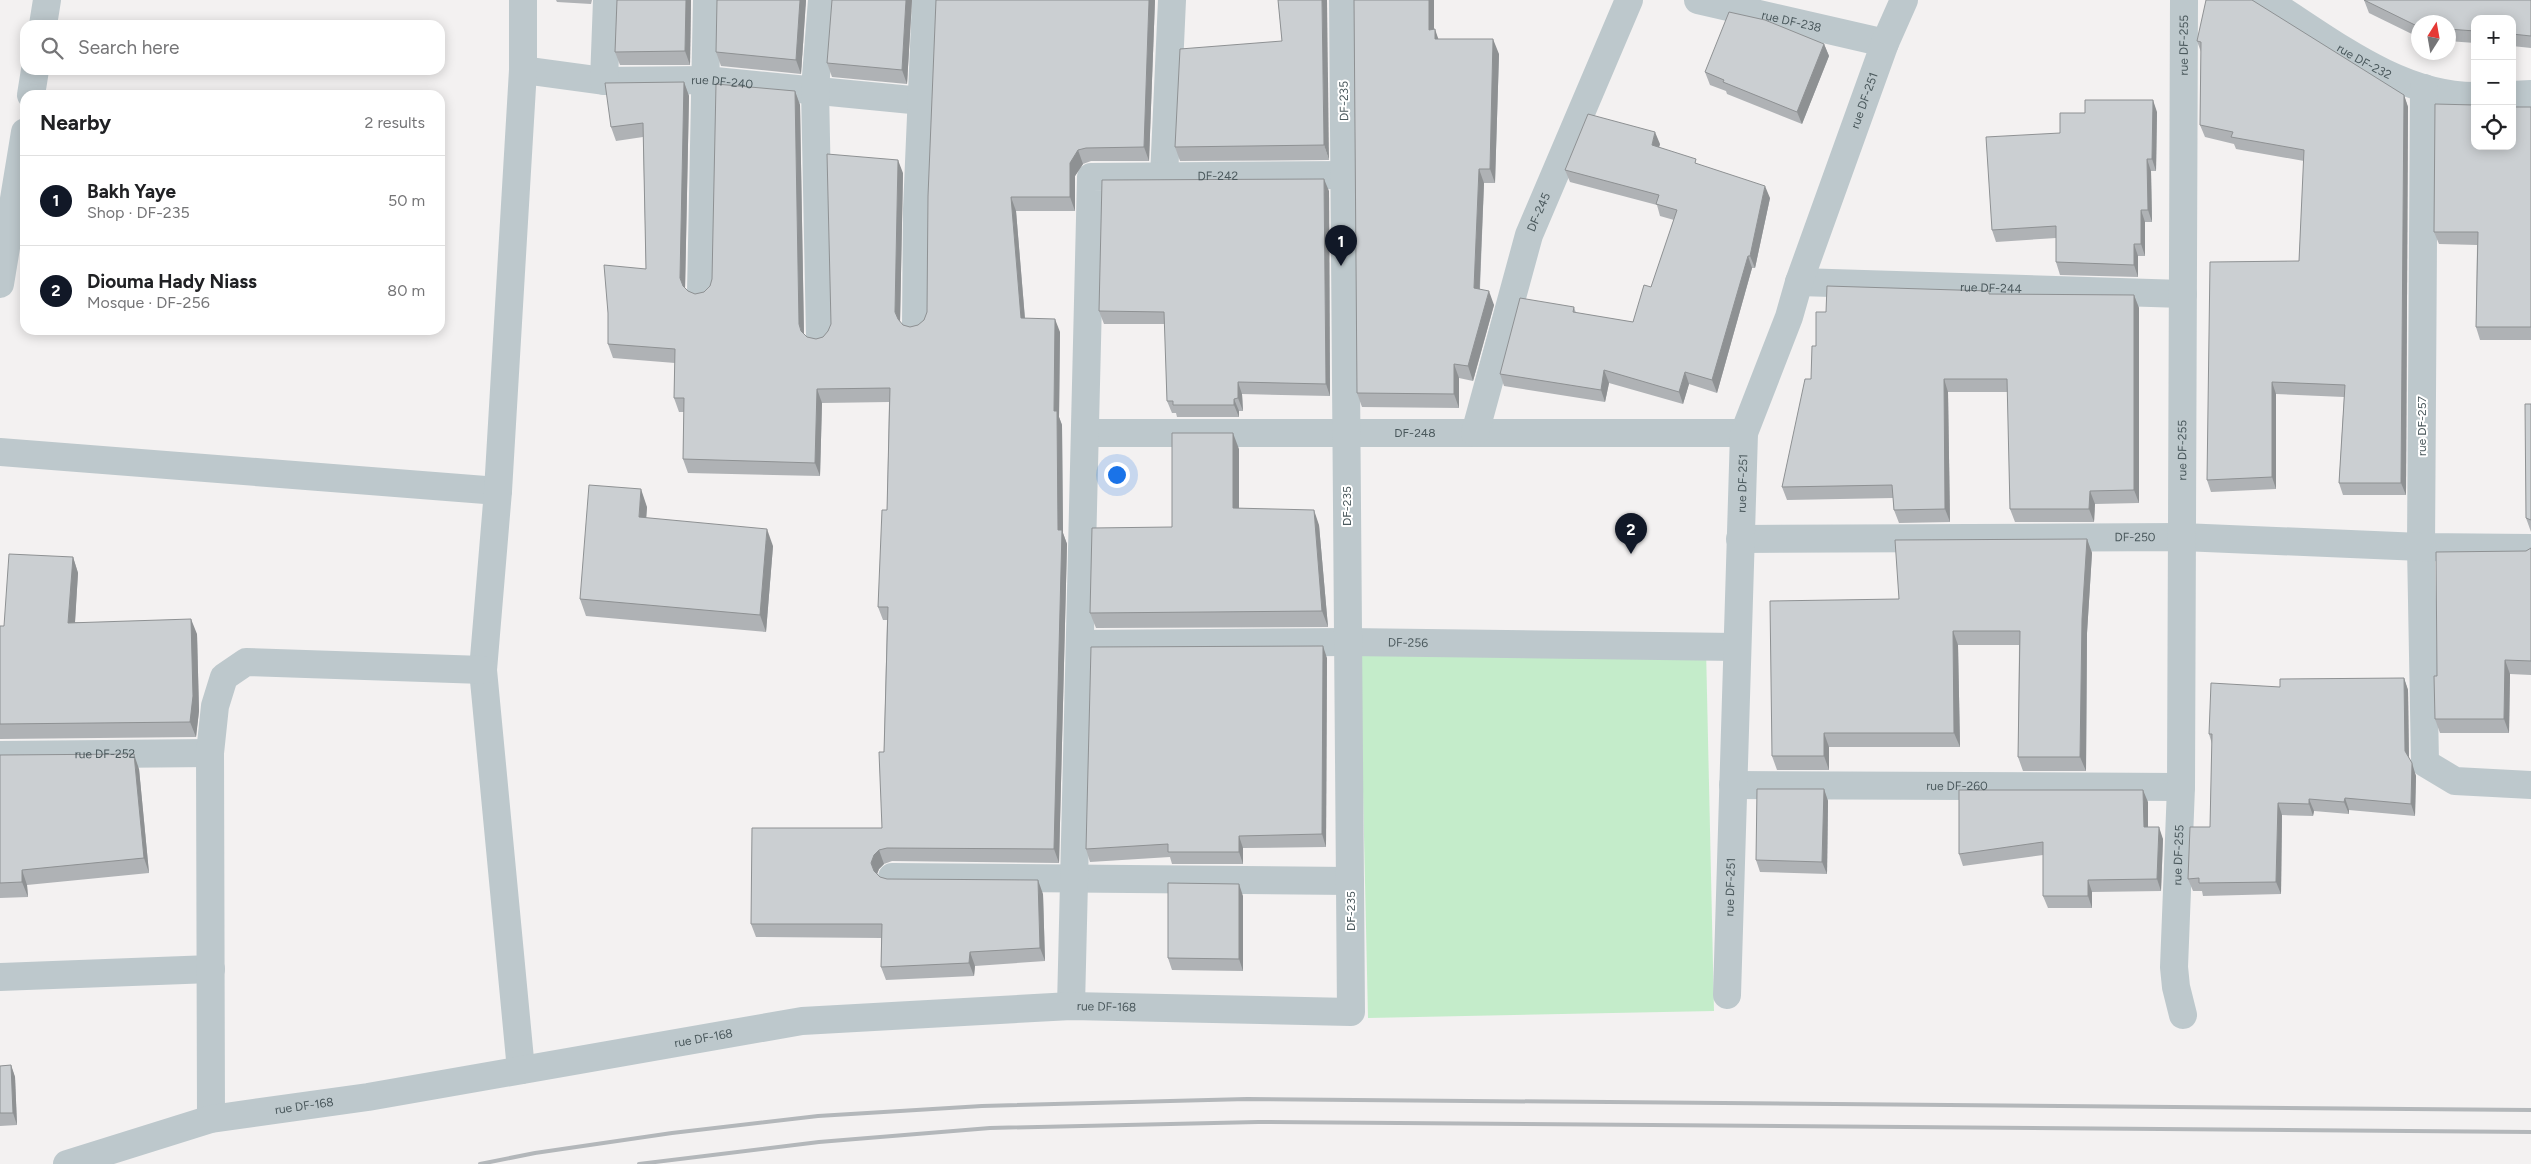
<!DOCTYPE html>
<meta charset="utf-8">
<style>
:root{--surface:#fff;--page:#f6f6f6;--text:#202124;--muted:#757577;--line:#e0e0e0;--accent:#111827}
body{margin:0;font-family:Figtree,sans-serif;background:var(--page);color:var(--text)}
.controls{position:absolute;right:15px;top:15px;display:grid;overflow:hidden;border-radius:10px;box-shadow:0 2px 12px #0003}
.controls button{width:45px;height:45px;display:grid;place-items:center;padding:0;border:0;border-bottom:1px solid var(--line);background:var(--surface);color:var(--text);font:25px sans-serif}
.compass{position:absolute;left:2411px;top:15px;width:45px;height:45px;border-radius:50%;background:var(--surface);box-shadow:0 2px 12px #0003;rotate:11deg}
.you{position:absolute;left:1116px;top:474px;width:18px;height:18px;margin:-12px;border:4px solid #fff;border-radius:50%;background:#1a73e8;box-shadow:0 0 0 8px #1a73e833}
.badge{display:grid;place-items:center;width:32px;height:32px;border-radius:50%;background:var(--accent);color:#fff;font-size:16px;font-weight:700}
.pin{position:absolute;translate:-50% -41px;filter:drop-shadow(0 1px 2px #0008)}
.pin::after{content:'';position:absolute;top:26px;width:18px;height:15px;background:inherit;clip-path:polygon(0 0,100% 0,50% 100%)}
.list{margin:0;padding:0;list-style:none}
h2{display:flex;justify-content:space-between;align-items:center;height:65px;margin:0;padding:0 20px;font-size:21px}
h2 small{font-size:16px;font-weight:400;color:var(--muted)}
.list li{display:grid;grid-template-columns:32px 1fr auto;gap:15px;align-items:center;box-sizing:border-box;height:90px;padding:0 20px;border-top:1px solid var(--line)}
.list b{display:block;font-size:19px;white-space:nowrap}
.list p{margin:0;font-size:16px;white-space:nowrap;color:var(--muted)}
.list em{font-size:16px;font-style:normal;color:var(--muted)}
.icon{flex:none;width:28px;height:28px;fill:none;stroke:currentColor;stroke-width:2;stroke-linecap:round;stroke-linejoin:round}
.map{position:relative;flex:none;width:2531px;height:1164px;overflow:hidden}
.search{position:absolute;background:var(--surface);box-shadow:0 2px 12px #0003;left:20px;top:20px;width:425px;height:55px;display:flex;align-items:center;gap:12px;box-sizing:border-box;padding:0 18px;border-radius:15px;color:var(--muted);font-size:19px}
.panel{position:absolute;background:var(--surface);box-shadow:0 2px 12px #0003;left:20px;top:90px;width:425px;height:245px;border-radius:15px}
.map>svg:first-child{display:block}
.green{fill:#c4ecca}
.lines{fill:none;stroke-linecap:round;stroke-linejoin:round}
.street{stroke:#bdc8cc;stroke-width:28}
.rail{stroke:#b3b7ba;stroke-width:4}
.wall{fill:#afb2b5}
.shaded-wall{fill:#8e9193}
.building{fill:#cbcfd2;stroke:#8e9193}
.labels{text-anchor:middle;stroke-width:4;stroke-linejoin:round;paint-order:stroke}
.street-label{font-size:12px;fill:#4a585c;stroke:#fff}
</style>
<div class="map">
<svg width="2531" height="1164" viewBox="0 0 2531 1164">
<rect width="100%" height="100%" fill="#f3f1f1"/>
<polygon class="green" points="1706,648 1714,1011 1368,1018 1360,654"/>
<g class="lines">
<g class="street">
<path id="s1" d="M1698,0L1885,43"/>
<path id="s2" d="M2266,0C2329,39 2397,96 2475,96"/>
<polyline points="43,25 47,0"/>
<path id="s3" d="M523,70L604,81L705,80L922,101"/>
<polyline points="604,81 607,0"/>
<polyline points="2424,88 2421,547 2425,763 2455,781 2531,785"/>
<polyline points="31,95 35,70"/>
<polyline points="2512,95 2531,94"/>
<polyline points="1164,177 1172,0"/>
<path id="s4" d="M1799,282L2183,294"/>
<polyline points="0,284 25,132"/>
<polyline points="701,292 707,0"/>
<polyline points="916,325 917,209 926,0"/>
<polyline points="820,337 815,89 822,0"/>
<path id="s5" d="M1085,433H1744"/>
<path id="s6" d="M1475,433L1529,235L1629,0"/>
<polyline points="0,452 498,491"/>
<path id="s7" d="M1740,539L2182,537L2421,547L2531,548"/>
<path id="s8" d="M1080,644L1348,642L1736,647"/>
<path id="s9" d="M0,755L210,753"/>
<path id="s10" d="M1733,785L2181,787"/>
<polyline points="892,877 1350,881"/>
<polyline points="0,977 211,969"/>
<path id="s11" d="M1727,995L1744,433L1789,317L1799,282L1885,43L1904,0"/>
<path id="s12" d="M1071,1006L1091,177L1345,175"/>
<path id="s13" d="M2183,1015L2176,987L2174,967L2181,787L2184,0"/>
<polyline points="521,1070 483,670 498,491 523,70 523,0"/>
<polyline points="211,1119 210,753 215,706 224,677 246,662 483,670"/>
<path id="s14" d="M67,1164L211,1119L368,1097L802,1021L1071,1006L1351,1012L1343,0"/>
</g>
<g class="rail">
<polyline points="480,1164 535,1153 672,1133 818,1116 982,1106 1247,1099 2531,1110"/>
<polyline points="639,1164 819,1142 990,1128 1258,1122 2531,1132"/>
</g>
</g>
<g class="wall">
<polygon points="556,0 592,0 591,4 557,2"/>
<polygon points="617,0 691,0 690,65 620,65 615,52"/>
<polygon points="806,0 801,74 721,66 716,52"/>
<polygon points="912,0 907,84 832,77 827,63"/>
<polygon points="1155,0 1149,161 1091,161 1083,164 1075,176 1075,211 1016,211 1025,318 1060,332 1059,417 1062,425 1063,533 1067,544 1059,863 892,861 884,864 879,869 877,875 880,877 887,879 1043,894 1045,961 975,966 974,976 886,980 881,967 881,938 756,937 751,924 882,828 887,620 883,620 878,607 887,510 889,402 822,403 820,476 688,473 683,459 684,412 679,412 674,398 675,363 613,358 608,344 646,269 643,137 616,141 611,127 684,82 689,96 685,289 688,291 695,294 704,292 710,286 795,91 800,105 804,334 807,337 816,339 823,337 828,331 903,173 900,322 903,325 910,327 918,325 924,320 927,312"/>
<polygon points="1278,0 1329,160 1180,161 1175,147 1282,41"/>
<polygon points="1354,0 1434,0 1434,29 1438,39 1499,54 1495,183 1484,183 1480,289 1494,305 1473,381 1459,378 1459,408 1362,407 1357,393"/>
<polygon points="2364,0 2531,0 2531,48 2512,46 2512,19 2475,19 2475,43 2448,41 2448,22 2418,22 2418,37 2369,13"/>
<polygon points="2197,41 2404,95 2408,107 2406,495 2343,495 2339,483 2344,397 2276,394 2276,489 2211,492 2207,480 2299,261 2304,161 2236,149 2234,144 2205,137 2200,125 2201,52"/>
<polygon points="1824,44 1829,56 1802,124 1727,94 1726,91 1710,85 1705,72"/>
<polygon points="2531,107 2531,340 2480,340 2476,327 2477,245 2439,244 2434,232"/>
<polygon points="2157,112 2156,171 2151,171 2152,222 2145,222 2145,256 2138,256 2138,277 2060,275 2056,262 2056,238 1996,242 1992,230 2060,133 2085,113"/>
<polygon points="1660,144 1659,147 1770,198 1755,268 1752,268 1717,393 1689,384 1683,404 1609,383 1605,402 1504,386 1500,374 1574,307 1576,313 1633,322 1651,287 1674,220 1660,216 1657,205 1570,182 1565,170"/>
<polygon points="1329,191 1330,396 1242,394 1243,411 1239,411 1239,417 1177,417 1176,413 1172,413 1167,401 1165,324 1104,324 1099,311"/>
<polygon points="1990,294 2134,295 2139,308 2139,503 2095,504 2094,522 2015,522 2010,509 2008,392 1948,392 1950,522 1899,523 1894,510 1893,498 1787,500 1782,487 1811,379 1826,312"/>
<polygon points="2531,404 2531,532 2526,518"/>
<polygon points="1239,449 1239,508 1319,525 1328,627 1096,628 1090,613 1172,527"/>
<polygon points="647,507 646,518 773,546 766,632 586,616 580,599"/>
<polygon points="2087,539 2092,553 2087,633 2086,771 2023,771 2018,757 2019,645 1958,645 1960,747 1829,747 1829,770 1777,770 1772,756 1899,599"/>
<polygon points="2531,548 2531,675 2510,674 2509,733 2440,733 2435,719 2437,676 2526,551"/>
<polygon points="73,557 78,573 75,622 197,634 199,711 196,737 0,739 0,626 4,626"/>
<polygon points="1327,658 1326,847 1243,848 1243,864 1172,864 1170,857 1090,862 1086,849"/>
<polygon points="2404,678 2408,690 2409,759 2416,776 2415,816 2349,810 2349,814 2314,811 2313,816 2282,815 2281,894 2203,896 2202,891 2193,891 2188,879 2210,827 2212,744 2209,734 2280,687"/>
<polygon points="0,755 139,769 149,873 27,885 28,897 0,898"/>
<polygon points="1824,789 1828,801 1827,874 1760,872 1756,860"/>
<polygon points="2148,802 2148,827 2163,839 2161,891 2092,892 2092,908 2048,908 2043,896 2043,855 1963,866 1959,854"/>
<polygon points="1243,896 1243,971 1172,970 1168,958"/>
<polygon points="11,1065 15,1077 17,1125 0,1126 0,1066"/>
</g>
<g class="shaded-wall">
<polygon points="686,0 691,0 690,65 685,51"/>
<polygon points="800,0 806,0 801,74 796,60"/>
<polygon points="906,0 912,0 907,84 902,70"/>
<polygon points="1149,0 1155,0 1149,161 1144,147"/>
<polygon points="1322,0 1327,0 1329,160 1324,145"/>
<polygon points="1429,0 1434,0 1434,44 1429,30"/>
<polygon points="1435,29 1440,44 1435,39"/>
<polygon points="1493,39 1499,54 1495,183 1490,169"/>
<polygon points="1824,44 1829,56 1802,124 1797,112"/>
<polygon points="684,82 689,96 685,292 683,286 680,278"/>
<polygon points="795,91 800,105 804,337 806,345 799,324"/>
<polygon points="2404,95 2408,107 2406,495 2401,483"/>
<polygon points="2153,100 2157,112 2156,171 2152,159"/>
<polygon points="1655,132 1660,144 1656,157 1652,145"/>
<polygon points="1078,150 1083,164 1075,176 1075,211 1070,197 1070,163"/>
<polygon points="2147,159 2151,171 2152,222 2148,210"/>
<polygon points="898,160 903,173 900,325 903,333 895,312"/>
<polygon points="1479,169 1484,183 1479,302 1474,288"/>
<polygon points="1324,179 1329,191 1330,396 1326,384"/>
<polygon points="1765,186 1770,198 1755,268 1750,256"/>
<polygon points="1011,197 1016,211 1026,332 1021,318"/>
<polygon points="2141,210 2145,222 2145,256 2141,244"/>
<polygon points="2134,244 2138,256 2138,277 2134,265"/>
<polygon points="1748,256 1752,268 1717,393 1712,380"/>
<polygon points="1489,291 1494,305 1473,381 1468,366"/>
<polygon points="2134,295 2139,308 2139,503 2134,490"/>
<polygon points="1055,319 1060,332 1059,417 1062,425 1063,533 1067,544 1059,863 1054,849 1058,530 1054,411"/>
<polygon points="1454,364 1459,378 1459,408 1454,394"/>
<polygon points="1604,370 1609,383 1605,402 1601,390"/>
<polygon points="1685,372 1689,384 1683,404 1679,392"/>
<polygon points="1944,379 1948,392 1950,522 1945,509"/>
<polygon points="1238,382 1242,394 1243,411 1238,398"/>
<polygon points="2272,382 2276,394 2276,489 2272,477"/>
<polygon points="817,389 822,403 820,476 815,463"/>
<polygon points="1234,399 1239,411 1239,417 1234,405"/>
<polygon points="1233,433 1239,449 1239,523 1233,508"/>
<polygon points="641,489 647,507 645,535 639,517"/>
<polygon points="2090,491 2095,504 2094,522 2089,509"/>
<polygon points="1314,510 1319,525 1328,627 1322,611"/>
<polygon points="767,529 773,546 766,632 760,615"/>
<polygon points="2087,539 2092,553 2087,633 2086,771 2080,757 2082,619"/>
<polygon points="73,557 78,573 74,638 68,623"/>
<polygon points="191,619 197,634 199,711 196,737 190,722"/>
<polygon points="1953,631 1958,645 1960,747 1954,733"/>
<polygon points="1323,646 1327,658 1326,847 1322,834"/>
<polygon points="2505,660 2510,674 2509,733 2504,719"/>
<polygon points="2404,678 2408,690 2409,763 2405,751"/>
<polygon points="1824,733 1829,747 1829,770 1824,756"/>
<polygon points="134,754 139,769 149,873 144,858"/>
<polygon points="2412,763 2416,776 2415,816 2411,804"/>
<polygon points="1824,789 1828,801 1827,874 1822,862"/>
<polygon points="2143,790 2148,802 2148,840 2144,827"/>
<polygon points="2345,798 2349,810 2349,814 2344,802"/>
<polygon points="2309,799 2314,811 2313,816 2309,804"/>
<polygon points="2278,803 2282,815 2281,894 2276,882"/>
<polygon points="2159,827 2163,839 2161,891 2157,879"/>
<polygon points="1239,836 1243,848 1243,864 1239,852"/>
<polygon points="879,850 884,864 879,869 876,876 874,871 871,863 874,855"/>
<polygon points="22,870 27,885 28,897 22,882"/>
<polygon points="1038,880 1043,894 1045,961 1040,948"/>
<polygon points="2088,880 2092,892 2092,908 2088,896"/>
<polygon points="1239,884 1243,896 1243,971 1239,959"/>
<polygon points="970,952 975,966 974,976 969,963"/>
<polygon points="11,1065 15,1077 17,1125 13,1113"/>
</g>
<g class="building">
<polygon points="617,0 686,0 685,51 615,52"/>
<polygon points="717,0 800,0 796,60 716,52"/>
<polygon points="832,0 906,0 902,70 827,63"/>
<polygon points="936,0 1149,0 1144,147 1086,148 1078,150 1070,163 1070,197 1011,197 1021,318 1055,319 1054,411 1057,411 1058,530 1062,530 1054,849 887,848 879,850 874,855 871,863 874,871 880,877 887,879 1038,880 1040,948 970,952 969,963 881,967 882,924 751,924 752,828 882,828 879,752 884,752 888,607 878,607 882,510 887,510 890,388 817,389 815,463 683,459 684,398 674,398 675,349 608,344 608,313 604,265 646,269 643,123 611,127 605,83 684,82 680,278 683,286 688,291 695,294 704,292 710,286 712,279 716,84 795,91 799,324 801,331 807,337 816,339 823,337 828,331 831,324 827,154 898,160 895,312 898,319 903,325 910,327 918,325 924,320 927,312 928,196"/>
<polygon points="1278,0 1322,0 1324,145 1175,147 1180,49 1282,41"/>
<polygon points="1354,0 1429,0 1429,30 1435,29 1435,39 1493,39 1490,169 1479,169 1474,288 1489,291 1468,366 1454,364 1454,394 1357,393"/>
<polygon points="2206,0 2252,0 2404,95 2401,483 2339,483 2345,385 2272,382 2272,477 2207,480 2210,262 2299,261 2304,150 2231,137 2233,132 2200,125 2201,42 2197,41"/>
<polygon points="2364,0 2531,0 2531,36 2512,34 2512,19 2475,19 2475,31 2448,29 2448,22 2418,22 2418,26 2417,26"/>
<polygon points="1729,12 1765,20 1824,44 1797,112 1723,82 1724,80 1705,72"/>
<polygon points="2085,100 2153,100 2152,159 2147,159 2148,210 2141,210 2141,244 2134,244 2134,265 2056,262 2056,226 1992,230 1986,137 2060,133 2060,113 2085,113"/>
<polygon points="2435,104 2475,105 2475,146 2512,146 2512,107 2531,107 2531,327 2476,327 2478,232 2434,232"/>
<polygon points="1588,114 1655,132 1652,145 1696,159 1695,163 1765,186 1750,256 1748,256 1712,380 1685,372 1679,392 1604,370 1601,390 1500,374 1520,298 1574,307 1573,312 1633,322 1644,285 1651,287 1677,210 1656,204 1659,195 1565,170"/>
<polygon points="1324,179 1326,384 1238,382 1238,398 1234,399 1234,405 1173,405 1173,401 1167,401 1164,312 1099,311 1102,180"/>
<polygon points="1827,286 1989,291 1989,294 2134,295 2134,490 2090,491 2089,509 2010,509 2007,379 1944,379 1945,509 1894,510 1892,485 1782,487 1805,379 1811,379 1812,346 1816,346 1816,312 1826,312"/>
<polygon points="2525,404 2531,404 2531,520 2526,518"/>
<polygon points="1172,433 1233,433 1233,508 1314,510 1322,611 1090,613 1092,528 1172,527"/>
<polygon points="589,485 641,489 639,517 767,529 760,615 580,599"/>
<polygon points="2087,539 2082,619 2080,757 2018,757 2020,631 1953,631 1954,733 1824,733 1824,756 1772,756 1770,601 1899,599 1895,540"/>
<polygon points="2531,548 2531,661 2505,660 2504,719 2435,719 2434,676 2437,676 2436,552 2526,551"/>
<polygon points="9,554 73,557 68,623 191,619 193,696 190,722 0,724 0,626 4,626"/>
<polygon points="1323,646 1322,834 1239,836 1239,852 1168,852 1168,844 1086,849 1091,647"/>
<polygon points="2404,678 2405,751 2412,763 2411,804 2345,798 2344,802 2309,799 2309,804 2278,803 2276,882 2199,883 2199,878 2188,879 2190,827 2210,827 2212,734 2209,734 2211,683 2280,687 2280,679"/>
<polygon points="134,754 144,858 22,870 22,882 0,883 0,755"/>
<polygon points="1757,789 1824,789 1822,862 1756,860"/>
<polygon points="1959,790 2143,790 2144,827 2159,827 2157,879 2088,880 2088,896 2043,896 2043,842 1959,854"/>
<polygon points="1168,883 1239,884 1239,959 1168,958"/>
<polygon points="11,1065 13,1113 0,1113 0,1066"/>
</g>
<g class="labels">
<g class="street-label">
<text dy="4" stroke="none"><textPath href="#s1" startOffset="96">rue DF-238</textPath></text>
<text dy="4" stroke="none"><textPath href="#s13" startOffset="971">rue DF-255</textPath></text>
<text dy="4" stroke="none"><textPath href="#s2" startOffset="116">rue DF-232</textPath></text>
<text dy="4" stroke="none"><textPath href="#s3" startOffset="200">rue DF-240</textPath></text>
<text dy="4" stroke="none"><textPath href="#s11" startOffset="916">rue DF-251</textPath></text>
<text transform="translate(1344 101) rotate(-91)" y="4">DF-235</text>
<text dy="4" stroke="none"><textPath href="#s12" startOffset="956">DF-242</textPath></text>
<text dy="4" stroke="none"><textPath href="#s6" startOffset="230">DF-245</textPath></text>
<text dy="4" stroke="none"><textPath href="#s4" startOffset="192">rue DF-244</textPath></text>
<text transform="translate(2422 426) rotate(-90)" y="4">rue DF-257</text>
<text dy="4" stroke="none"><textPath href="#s5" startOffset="330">DF-248</textPath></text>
<text dy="4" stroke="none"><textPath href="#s13" startOffset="566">rue DF-255</textPath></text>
<text dy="4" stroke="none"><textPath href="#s11" startOffset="512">rue DF-251</textPath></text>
<text transform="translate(1347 506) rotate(-90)" y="4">DF-235</text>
<text dy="4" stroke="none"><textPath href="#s7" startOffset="395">DF-250</textPath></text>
<text dy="4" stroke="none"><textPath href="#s8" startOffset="328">DF-256</textPath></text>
<text dy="4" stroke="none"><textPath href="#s9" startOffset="105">rue DF-252</textPath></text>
<text dy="4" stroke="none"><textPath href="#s10" startOffset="224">rue DF-260</textPath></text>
<text dy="4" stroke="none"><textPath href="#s13" startOffset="161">rue DF-255</textPath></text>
<text dy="4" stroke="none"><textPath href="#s11" startOffset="108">rue DF-251</textPath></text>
<text transform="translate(1351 911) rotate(-90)" y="4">DF-235</text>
<text dy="4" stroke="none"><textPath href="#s14" startOffset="1055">rue DF-168</textPath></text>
<text dy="4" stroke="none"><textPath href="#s14" startOffset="650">rue DF-168</textPath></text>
<text dy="4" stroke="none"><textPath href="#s14" startOffset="245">rue DF-168</textPath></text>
</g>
</g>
</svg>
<div class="controls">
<button>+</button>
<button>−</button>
<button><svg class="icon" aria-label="locate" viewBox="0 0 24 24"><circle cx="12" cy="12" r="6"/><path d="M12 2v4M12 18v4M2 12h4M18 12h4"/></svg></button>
</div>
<svg class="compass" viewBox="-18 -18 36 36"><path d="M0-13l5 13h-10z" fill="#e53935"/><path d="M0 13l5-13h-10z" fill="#757577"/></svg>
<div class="you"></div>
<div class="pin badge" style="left:1341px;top:266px">1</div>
<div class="pin badge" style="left:1631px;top:554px">2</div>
<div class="search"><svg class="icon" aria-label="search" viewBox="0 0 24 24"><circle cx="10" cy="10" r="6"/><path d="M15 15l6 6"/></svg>Search here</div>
<section class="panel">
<h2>Nearby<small>2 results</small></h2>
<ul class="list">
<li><span class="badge">1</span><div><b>Bakh Yaye</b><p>Shop · DF-235</p></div><em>50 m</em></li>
<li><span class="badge">2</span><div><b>Diouma Hady Niass</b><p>Mosque · DF-256</p></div><em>80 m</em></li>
</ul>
</section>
</div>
